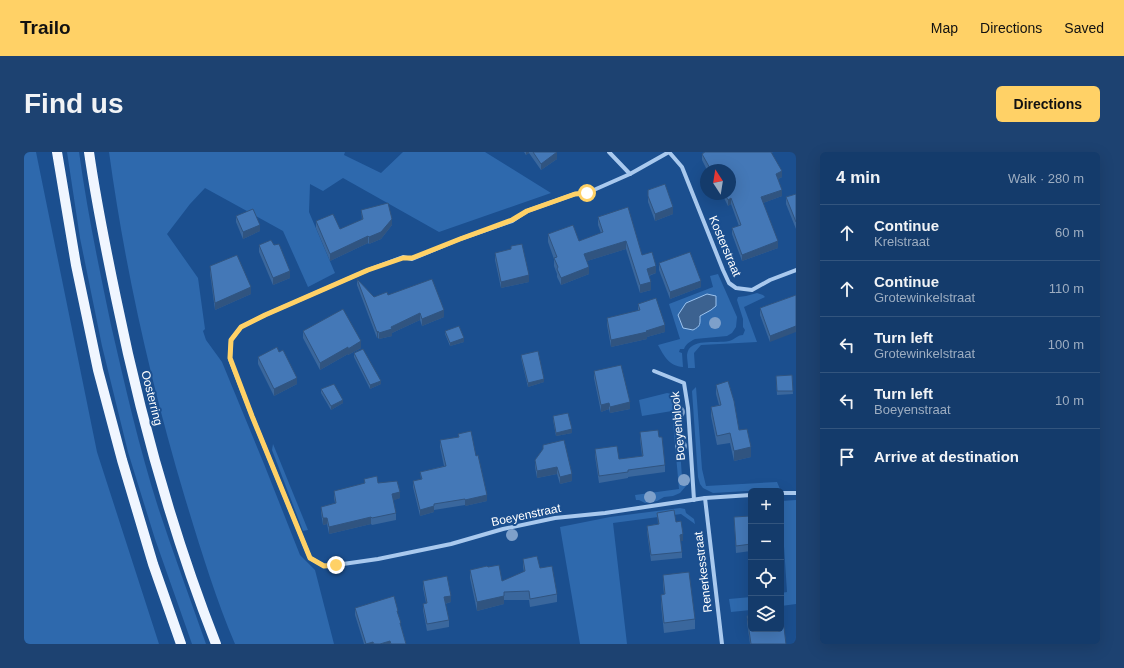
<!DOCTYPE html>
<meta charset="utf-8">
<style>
:root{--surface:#143b6b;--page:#1d4271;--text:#f1f3f6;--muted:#9dadc1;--line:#33557e;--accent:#ffd166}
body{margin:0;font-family:Arial,sans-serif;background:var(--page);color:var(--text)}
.controls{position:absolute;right:12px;bottom:12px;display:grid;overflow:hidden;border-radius:6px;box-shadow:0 4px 16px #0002}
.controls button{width:36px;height:36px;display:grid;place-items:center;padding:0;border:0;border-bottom:1px solid var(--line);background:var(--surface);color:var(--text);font:20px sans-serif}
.compass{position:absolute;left:676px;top:12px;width:36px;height:36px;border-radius:50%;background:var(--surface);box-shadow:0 4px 16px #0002;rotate:348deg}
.stop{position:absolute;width:12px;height:12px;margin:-9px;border:3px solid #ffd166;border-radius:50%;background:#fff}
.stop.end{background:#ffd166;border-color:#fff;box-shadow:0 1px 4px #0008}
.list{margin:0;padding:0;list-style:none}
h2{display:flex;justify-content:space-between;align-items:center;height:52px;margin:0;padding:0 16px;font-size:17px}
h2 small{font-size:13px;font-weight:400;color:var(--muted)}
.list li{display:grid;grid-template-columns:26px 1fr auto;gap:12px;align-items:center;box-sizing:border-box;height:56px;padding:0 16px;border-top:1px solid var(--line)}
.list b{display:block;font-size:15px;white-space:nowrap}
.list p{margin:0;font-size:13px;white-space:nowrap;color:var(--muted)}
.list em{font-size:13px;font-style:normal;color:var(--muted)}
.icon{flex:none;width:22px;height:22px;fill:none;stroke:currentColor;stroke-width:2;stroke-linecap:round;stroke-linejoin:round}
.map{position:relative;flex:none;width:772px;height:492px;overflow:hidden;border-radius:6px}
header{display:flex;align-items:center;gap:24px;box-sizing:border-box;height:56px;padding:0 20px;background:var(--accent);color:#111}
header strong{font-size:19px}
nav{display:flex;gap:22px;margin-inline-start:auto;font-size:14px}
.intro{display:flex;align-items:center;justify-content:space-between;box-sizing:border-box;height:96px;padding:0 24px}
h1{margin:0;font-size:28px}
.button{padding:10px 18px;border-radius:6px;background:var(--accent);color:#111;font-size:14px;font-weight:700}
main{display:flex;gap:24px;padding:0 24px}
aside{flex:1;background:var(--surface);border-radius:6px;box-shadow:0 4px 16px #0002}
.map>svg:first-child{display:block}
.green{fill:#2e69ad}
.water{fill:#3c6290;stroke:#9cc4f0}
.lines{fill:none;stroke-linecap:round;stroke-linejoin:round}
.street{stroke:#a9c9ee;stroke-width:4}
.primary{stroke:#f0f6ff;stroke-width:10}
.tree{fill:#7ea0ca}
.wall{fill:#3a679d}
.shaded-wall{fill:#305480}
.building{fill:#4478b7;stroke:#305480}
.route{stroke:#ffd166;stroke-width:5}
.labels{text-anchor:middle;stroke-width:4;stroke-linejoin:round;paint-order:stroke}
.street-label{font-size:12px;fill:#fff;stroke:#1b4f8f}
</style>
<header>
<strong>Trailo</strong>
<nav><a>Map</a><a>Directions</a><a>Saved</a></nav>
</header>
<div class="intro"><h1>Find us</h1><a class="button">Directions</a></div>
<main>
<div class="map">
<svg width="772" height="492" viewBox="0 0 772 492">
<rect width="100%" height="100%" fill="#1b4f8f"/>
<g class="green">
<polygon points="0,0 12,0 73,300 135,492 0,492"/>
<path d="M43,0H55C63,58 75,116 87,173C101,234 115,295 134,355C149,401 166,446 182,492H168L131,387L104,300L78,194L56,86Z"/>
<path d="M85,0H321L320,3L357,21L379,0H461L527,41L415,80L319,26L299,39L286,32L285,60L311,121L284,135L259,79L181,36L166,52L143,82L174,126L181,177L179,179L182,188L198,210L240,312L276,403L291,418L310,492H211C191,445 176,395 161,346C127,232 101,117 85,0Z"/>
<path d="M694,122L713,165L712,175L708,181L703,184L671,187C665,190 662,192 660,197H656L655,200L658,201L659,215C645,214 640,204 634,193L656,187L645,152L689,135L686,124Z"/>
<path d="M733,141L739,143L741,145L720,155L733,190L677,193L670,201L671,216H664C664,212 663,207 663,203C665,185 692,192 705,189C710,188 713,183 719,183L721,178L719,175V167L713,148L714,145L722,144Z"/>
<polygon points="672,235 678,317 682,334 753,330 756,337 689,341 679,336 676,332 674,325 668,239"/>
<path d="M643,241C656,243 657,251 657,262L654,263L655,291H660V296H656L658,326H663L662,334L656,341L649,344L640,345L633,349L621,351L615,348H612L611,343L655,337L648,259L618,264L615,248Z"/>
<polygon points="249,292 284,378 279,379 248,298"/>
<polygon points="772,348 772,452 757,454 757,441 763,440 757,349"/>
<polygon points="656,356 661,357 662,361 670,367 671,372 657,362 589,371 603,492 556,492 536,375 586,365"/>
<polygon points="727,445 727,458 707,460 705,447"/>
</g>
<path class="water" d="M683,142L692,144V154L687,158L676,164C676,172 677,174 669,178L659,176L654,163L662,151Z"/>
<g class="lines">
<g class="street">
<polyline points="585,0 606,22"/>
<polyline points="645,0 606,22 563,41 551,42 503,59 488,69 436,87 388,107 379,105 344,118 241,163 217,175 207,188 206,207 228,264 286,406 300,414 312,413 354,407 427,392 479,377 531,366 581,361 681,346 727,343"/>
<polyline points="645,0 658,15 699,118 705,131 712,136 728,138 746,128 772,118"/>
<polyline points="630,219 660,231 664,256 670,348"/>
<polyline points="757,341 772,341"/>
<polyline points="681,346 698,492"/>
</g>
<g class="primary">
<polyline points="33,0 52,113 74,218 98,308 129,412 157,492"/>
<path d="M65,0C72,49 82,98 92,146C116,264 148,380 192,492"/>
</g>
</g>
<g class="tree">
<circle cx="691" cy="171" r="6"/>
<circle cx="655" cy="260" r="6"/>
<circle cx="657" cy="294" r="6"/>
<circle cx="660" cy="328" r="6"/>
<circle cx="626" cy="345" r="6"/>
<circle cx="488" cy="383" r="6"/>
</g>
<g class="wall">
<polygon points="500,0 533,0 533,7 517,18 505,1 502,3"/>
<polygon points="681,0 749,0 747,1 758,25 754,27 758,44 739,51 754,96 718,109 708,82 708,76 715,74 707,52 704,54 698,42 706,42 706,18 683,18 678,8 678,2"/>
<polygon points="624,38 649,62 631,69 624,50"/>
<polygon points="772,42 772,77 762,52 762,45"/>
<polygon points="337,58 368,73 357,87 345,92 344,91 306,109 292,76 292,69 316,77 338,68"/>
<polygon points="212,64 236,79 219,87 212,70"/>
<polygon points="574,65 618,103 632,121 625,124 627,138 616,141 602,97 563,109 565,122 537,133 533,125 533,122 530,114 530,107 524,90 524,82 555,89 577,81 574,73"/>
<polygon points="235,93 266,126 249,133 235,100"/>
<polygon points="471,101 505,130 477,136 471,108"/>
<polygon points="635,111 677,135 646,147 635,118"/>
<polygon points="186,114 227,142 191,158 186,121"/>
<polygon points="333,127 350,145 364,143 420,165 398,174 396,168 368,181 368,184 355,187 354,186 353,186 333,133"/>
<polygon points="772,143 746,190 736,163 736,156"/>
<polygon points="614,152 641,180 623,185 623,187 587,195 583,173 583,166 614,159"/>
<polygon points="279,179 337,196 324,203 324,202 296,218 279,186"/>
<polygon points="421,179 440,190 426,194 421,182"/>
<polygon points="255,200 273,232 250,244 234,212 234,205"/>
<polygon points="330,201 357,232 346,237 330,205"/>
<polygon points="497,203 520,230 504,235 497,206"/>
<polygon points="570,219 606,257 586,261 585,257 577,260 570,226"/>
<polygon points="768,223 769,242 753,243 752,224"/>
<polygon points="692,233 715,278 727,305 710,309 706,291 693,293 687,264 687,255 695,253 692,242"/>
<polygon points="297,237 319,251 307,258 297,241"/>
<polygon points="529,264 548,281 532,284 529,268"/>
<polygon points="616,280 635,285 641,313 641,320 604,325 604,326 575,331 571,304 571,297 595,307 618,304 616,287"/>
<polygon points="434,282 452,304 463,349 441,354 441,353 410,358 410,360 396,364 389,335 389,329 397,327 396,320 420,314 416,295 416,288 434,285"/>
<polygon points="519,293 548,329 536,332 533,322 513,326 511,315 511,308 519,298"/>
<polygon points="340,327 354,331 376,346 369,348 372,361 372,368 348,373 347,372 305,382 303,372 299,373 297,361 297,355 311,351 310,346 310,339 340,332"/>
<polygon points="633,361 652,370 659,389 656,389 658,400 658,406 627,409 623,380 623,374 634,372"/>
<polygon points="727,364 727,399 712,401 710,365"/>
<polygon points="499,407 516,416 533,442 533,450 506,455 505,448 480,448 480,452 453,459 446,426 446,418 464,415 478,429 500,420 499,415"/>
<polygon points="639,423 671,467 671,477 640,481 637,453 637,443 640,442 639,433"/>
<polygon points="399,429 427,450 421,452 425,468 425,475 403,479 399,458 399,452 402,451 399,436"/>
<polygon points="331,456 374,463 377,474 382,492 340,492 331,463"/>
<polygon points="723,464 762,492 726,492 723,470"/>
</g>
<g class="shaded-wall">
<polygon points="502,0 505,0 505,1 502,3"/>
<polygon points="533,0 533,7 517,18 517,12"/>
<polygon points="758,19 758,25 752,28 752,22"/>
<polygon points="758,38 758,44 737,52 737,45"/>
<polygon points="707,46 707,52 704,54 704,48"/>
<polygon points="649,55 649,62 631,69 631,62"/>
<polygon points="368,67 368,73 357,87 345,92 345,85"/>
<polygon points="236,73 236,79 219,87 219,80"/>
<polygon points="344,84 344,91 306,109 306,102"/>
<polygon points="602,89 602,97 560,110 560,102"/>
<polygon points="754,89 754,96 718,109 718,103"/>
<polygon points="632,114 632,121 623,124 623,117"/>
<polygon points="565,115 565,122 537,133 537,126"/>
<polygon points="266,119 266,126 249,133 249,126"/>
<polygon points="505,123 505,130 477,136 477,130"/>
<polygon points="677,129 677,135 646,147 646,140"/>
<polygon points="627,130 627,138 616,141 616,133"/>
<polygon points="227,135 227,142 191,158 191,151"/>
<polygon points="420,158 420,165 398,174 398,167"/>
<polygon points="396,161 396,168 368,181 368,184 355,187 355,181"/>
<polygon points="641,173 641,180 623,185 623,187 587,195 587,188 622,179"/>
<polygon points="772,174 772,180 746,190 746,184"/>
<polygon points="354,179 354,186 353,186 353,180"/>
<polygon points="440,186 440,190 426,194 426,191"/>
<polygon points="337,189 337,196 324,203 324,197"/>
<polygon points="324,195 324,202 296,218 296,211"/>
<polygon points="273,226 273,232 250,244 250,237"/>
<polygon points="520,227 520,230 504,235 504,231"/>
<polygon points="357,229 357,232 346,237 346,233"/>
<polygon points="319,248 319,251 307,258 307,254"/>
<polygon points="606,250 606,257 586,261 586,255"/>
<polygon points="585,251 585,257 577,260 577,253"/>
<polygon points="548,277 548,281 532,284 532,281"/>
<polygon points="727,295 727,305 710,309 710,299"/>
<polygon points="533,315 533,322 513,326 513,319"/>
<polygon points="548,322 548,329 536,332 536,325"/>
<polygon points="376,340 376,346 368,349 368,342"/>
<polygon points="463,343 463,349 441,354 441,348"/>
<polygon points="410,354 410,360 396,364 396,358"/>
<polygon points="347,365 347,372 305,382 305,375"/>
<polygon points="299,366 303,366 303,372 299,373"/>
<polygon points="659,382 659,389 656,389 656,383"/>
<polygon points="427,444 427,450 420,452 420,445"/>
<polygon points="480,444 480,452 453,459 453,450"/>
<polygon points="366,489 366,492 356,492"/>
<polygon points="349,490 349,492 342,492"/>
</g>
<g class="building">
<polygon points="509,0 533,0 517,12"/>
<polygon points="681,0 747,0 758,19 752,22 758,38 737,45 754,89 718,103 708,76 717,73 707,46 704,48 701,42 706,42 706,18 687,18 678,2"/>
<polygon points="641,32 649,55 631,62 624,44 624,38"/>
<polygon points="772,42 772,70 762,45"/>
<polygon points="364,51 368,67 357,80 345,85 344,84 306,102 292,69 309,62 316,77 339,67 337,58"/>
<polygon points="604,55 618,103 628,100 632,114 623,117 627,130 616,133 602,89 560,102 565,115 537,126 533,117 534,115 530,106 533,105 524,82 549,73 555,89 579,80 574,65"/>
<polygon points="229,57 236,73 219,80 212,64"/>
<polygon points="247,88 250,93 255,92 266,119 249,126 235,93"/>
<polygon points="498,92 505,123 477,130 471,101 487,97 487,94"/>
<polygon points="666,100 677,129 646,140 635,111"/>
<polygon points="213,103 227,135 191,151 186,114"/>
<polygon points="333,127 350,145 363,140 364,143 408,127 420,158 398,167 396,161 367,175 368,177 355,181 354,179 353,180"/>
<polygon points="772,143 772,174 746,184 736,156"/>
<polygon points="632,146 641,173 622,179 623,180 587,188 583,166 616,158 614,152"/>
<polygon points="319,157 337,189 324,197 324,195 296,211 279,179"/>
<polygon points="435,174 440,186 426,191 421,179"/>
<polygon points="253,195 255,200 259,198 273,226 250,237 234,205"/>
<polygon points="339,197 357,229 346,233 330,201"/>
<polygon points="514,199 520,227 504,231 497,203"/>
<polygon points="597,213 606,250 586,255 585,251 577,253 570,219"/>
<polygon points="768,223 769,239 753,239 752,224"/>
<polygon points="704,229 710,249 715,278 723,277 727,295 710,299 706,281 693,284 687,255 697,253 692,233"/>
<polygon points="310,232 319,248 307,254 297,237"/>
<polygon points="544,261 548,277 532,281 529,264"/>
<polygon points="634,278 635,285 638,285 641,313 604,318 604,320 575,324 571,297 593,294 595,307 619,304 616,280"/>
<polygon points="447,279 452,304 454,303 463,343 441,348 441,347 410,352 410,354 396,358 389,329 398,327 396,320 422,314 416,288 435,285 434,282"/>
<polygon points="540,288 548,322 536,325 533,315 513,319 511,308 519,297 519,293"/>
<polygon points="353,324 354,331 373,329 376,340 368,342 372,361 348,366 347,365 305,375 303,366 299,366 297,355 312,351 310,339 341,331 340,327"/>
<polygon points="650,358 652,370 657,369 659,382 656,383 658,400 627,403 623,374 635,372 633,361"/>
<polygon points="727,364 727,392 712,394 710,365"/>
<polygon points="513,404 516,416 528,414 533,442 506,447 505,439 480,440 480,444 453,450 446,418 463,414 464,415 475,413 478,429 501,419 499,407"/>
<polygon points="665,420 671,467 640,471 637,443 641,442 639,423"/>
<polygon points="423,424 427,444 420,445 425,468 403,472 399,452 403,451 399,429"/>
<polygon points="370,444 374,459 373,459 377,471 376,471 382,492 367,492 366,489 356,492 350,492 349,490 342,492 331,456"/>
<polygon points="757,459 758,459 762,492 727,492 723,464 727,463 727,477 757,477"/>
</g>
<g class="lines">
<polyline class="route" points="312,413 300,414 286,406 228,264 206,206 207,188 217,175 241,163 344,118 379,106 388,106 436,87 488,68 503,59 551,42 563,41"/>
</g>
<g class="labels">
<g class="street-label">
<text transform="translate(701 94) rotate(67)" y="4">Kosterstraat</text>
<text transform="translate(128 246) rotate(76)" y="4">Oosterring</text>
<text transform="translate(654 274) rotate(-95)" y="4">Boeyenblook</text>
<text transform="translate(502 363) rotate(-12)" y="4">Boeyenstraat</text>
<text transform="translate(679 420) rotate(-97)" y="4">Renerkesstraat</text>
</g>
</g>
</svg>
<div class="controls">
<button>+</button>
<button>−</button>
<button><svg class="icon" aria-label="locate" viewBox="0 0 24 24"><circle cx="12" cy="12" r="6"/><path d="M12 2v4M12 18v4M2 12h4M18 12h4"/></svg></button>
<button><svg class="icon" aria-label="layers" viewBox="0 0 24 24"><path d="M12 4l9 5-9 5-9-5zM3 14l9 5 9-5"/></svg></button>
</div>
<svg class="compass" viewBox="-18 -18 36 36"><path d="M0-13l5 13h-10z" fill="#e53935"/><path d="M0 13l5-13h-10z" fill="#9dadc1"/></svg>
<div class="stop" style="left:563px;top:41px"></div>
<div class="stop end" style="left:312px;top:413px"></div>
</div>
<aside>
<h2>4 min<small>Walk · 280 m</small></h2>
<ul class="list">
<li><svg class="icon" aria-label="ahead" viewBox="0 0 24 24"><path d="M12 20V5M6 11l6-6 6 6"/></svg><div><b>Continue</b><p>Krelstraat</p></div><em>60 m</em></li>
<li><svg class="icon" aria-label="ahead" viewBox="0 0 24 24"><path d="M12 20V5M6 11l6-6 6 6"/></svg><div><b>Continue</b><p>Grotewinkelstraat</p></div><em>110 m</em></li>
<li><svg class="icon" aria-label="left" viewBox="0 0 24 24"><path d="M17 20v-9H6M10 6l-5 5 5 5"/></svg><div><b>Turn left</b><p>Grotewinkelstraat</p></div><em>100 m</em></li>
<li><svg class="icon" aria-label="left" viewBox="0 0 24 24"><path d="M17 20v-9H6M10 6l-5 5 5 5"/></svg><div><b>Turn left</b><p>Boeyenstraat</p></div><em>10 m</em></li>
<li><svg class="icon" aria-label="arrive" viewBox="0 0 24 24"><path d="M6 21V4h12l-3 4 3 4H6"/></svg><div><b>Arrive at destination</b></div></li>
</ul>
</aside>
</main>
